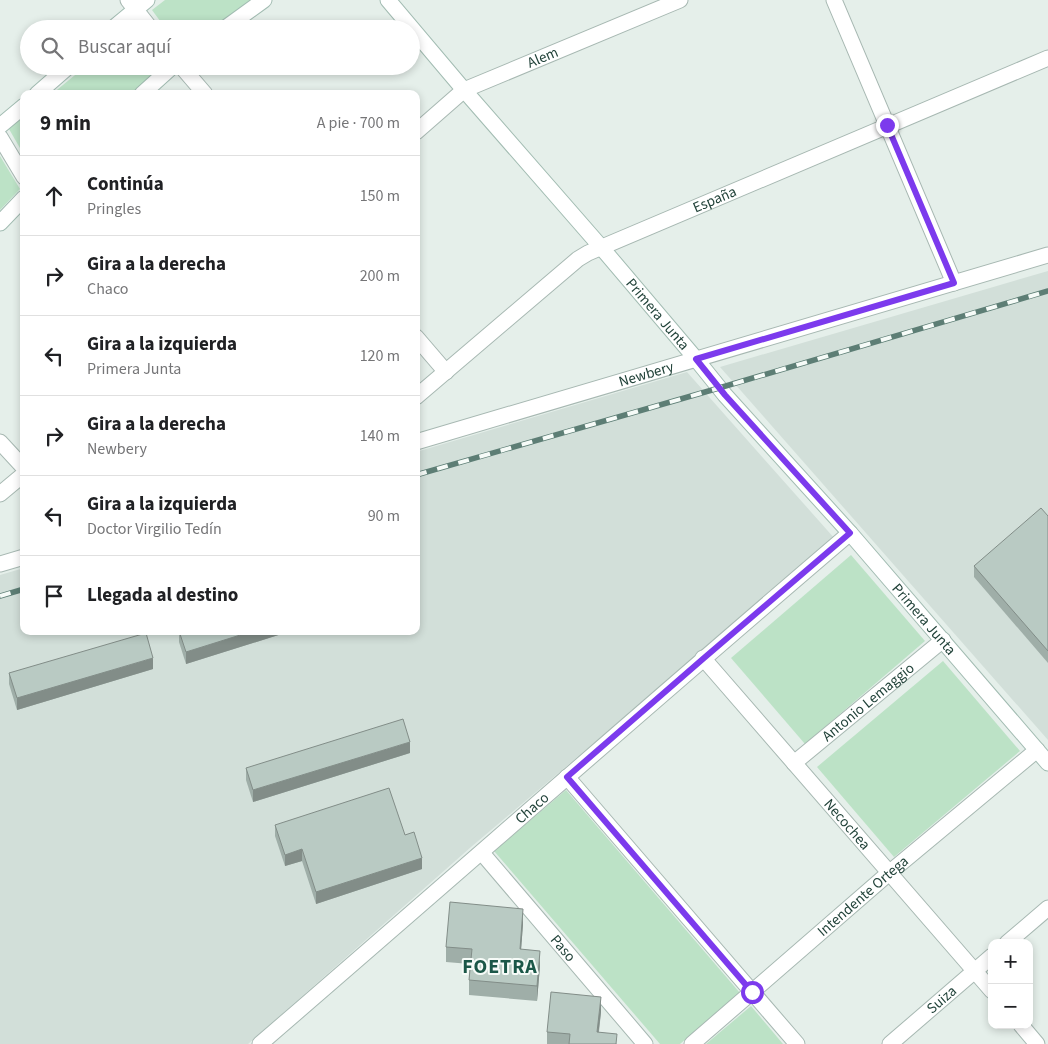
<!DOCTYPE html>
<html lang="es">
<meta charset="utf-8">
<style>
:root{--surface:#fff;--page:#f6f6f6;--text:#202124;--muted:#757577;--line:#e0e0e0}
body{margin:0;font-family:"Source Sans 3",sans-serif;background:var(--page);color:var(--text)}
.controls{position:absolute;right:15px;bottom:15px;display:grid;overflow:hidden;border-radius:10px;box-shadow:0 2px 8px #0003}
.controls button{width:45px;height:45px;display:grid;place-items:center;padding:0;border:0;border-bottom:1px solid var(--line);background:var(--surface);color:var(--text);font:25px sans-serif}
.stop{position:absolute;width:15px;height:15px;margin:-11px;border:4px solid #7c3aed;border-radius:50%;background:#fff}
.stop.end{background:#7c3aed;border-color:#fff;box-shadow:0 1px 5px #0008}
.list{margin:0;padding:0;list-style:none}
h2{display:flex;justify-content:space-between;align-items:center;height:65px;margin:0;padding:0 20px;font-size:21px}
h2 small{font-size:16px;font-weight:400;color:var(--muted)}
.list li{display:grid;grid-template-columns:32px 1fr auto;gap:15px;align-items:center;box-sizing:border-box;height:80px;padding:0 20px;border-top:1px solid var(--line)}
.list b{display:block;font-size:19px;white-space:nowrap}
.list p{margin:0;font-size:16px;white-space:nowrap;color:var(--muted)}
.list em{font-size:16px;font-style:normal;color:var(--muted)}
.icon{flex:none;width:28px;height:28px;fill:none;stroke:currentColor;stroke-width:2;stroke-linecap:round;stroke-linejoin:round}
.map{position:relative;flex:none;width:1048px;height:1044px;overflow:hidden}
.search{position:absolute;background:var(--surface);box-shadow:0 2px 8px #0003;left:20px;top:20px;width:400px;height:55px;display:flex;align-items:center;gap:12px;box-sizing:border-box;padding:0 18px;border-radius:28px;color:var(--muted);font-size:19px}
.panel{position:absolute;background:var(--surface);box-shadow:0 2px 8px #0003;left:20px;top:90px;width:400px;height:545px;border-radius:10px}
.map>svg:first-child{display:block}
.built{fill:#d2dfd9}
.green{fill:#bce2c6}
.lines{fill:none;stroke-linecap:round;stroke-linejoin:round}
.minor-casing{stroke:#a7b8b2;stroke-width:17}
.secondary-casing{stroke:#a2bcb2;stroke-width:17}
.minor{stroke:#fff;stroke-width:15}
.secondary{stroke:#fff;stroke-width:15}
.rail-casing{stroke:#5d7e75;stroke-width:5.5}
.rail{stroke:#f6fbf8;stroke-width:4;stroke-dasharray:11;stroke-linecap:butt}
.wall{fill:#9faea8}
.shaded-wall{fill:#828d88}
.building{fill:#b9cac3;stroke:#828d88}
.route{stroke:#7c3aed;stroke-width:6}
.labels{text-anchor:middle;stroke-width:4;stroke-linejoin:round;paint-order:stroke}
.street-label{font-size:15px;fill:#22433a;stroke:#f6fbf8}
.district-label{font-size:20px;font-weight:bold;letter-spacing:1px;fill:#1b5748;stroke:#f6fbf8}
</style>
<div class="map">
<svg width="1048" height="1044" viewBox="0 0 1048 1044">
<rect width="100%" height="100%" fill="#e5efea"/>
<g class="built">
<polygon points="1048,271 1048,740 720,367"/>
<polygon points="687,372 835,539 471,847 248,1044 0,1044 0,575 24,568 24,631 416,631 416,452"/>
</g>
<g class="green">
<polygon points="165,0 252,0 214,29 166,29 152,10"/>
<polygon points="86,66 164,66 131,94 52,94"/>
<polygon points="24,116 24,155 9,129"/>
<polygon points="0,156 20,189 0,210"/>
<polygon points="851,555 925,641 805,744 731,658"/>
<polygon points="943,661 1020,751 894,857 817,767"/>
<polygon points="566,790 740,993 680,1044 660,1044 494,851"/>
<polygon points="751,1006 783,1044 706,1044"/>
</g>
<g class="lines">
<defs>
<g id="minor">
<polyline points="128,0 151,29"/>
<polyline points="834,0 954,283"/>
<polyline points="181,66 205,94"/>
<path id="s1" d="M416,132L464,90L680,0"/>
<polyline points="0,137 24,177"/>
<polyline points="416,337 446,372"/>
<path id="s2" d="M416,397L578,259L588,253L1048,58"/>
<polyline points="0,442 24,468"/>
<path id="s3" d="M416,442L1048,255"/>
<polyline points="0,494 24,474"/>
<polyline points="0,564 24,557"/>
<path id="s4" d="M703,658L992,991"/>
<path id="s5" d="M794,763L943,640"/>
<polyline points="567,777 797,1044"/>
<path id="s6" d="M482,853L645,1044"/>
<polyline points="1007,943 1048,908"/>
<polyline points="1021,1025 1037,1044"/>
<path id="s7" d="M260,1044C457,874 652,702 850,533"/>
<path id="s8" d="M692,1044L889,873L1037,750"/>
<path id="s9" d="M890,1044L992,956"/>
</g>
<g id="secondary">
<path id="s10" d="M388,0L464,90L601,247L696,359L725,395L850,533L1048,763"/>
<polyline points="112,29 147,0"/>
<polyline points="224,29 264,0"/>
<polyline points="37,94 69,66"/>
<polyline points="142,94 173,66"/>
<polyline points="0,126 24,106"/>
<polyline points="0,223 24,198"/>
</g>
</defs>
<use href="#minor" class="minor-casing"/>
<use href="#secondary" class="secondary-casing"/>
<use href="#minor" class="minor"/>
<use href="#secondary" class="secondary"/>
<defs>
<g id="rail">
<polyline points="416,475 719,388 1048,291"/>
<polyline points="0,596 24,589"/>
</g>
</defs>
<use href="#rail" class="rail-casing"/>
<use href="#rail" class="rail"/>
</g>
<g class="wall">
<polygon points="1048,516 1048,663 974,577 974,566"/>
<polygon points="179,631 291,631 186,664 179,642"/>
<polygon points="153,669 17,710 9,684 9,673"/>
<polygon points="410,753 253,802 246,780 246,768"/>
<polygon points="275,825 405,835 422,869 316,904 302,861 285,866 275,836"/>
<polygon points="523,924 521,949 540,966 537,1001 469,995 469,980 470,964 446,962 446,947"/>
<polygon points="601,1012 599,1032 617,1044 547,1044 547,1032"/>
</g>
<g class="shaded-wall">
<polygon points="253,631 291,631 186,664 186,652"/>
<polygon points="153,658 153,669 17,710 17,698"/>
<polygon points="410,742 410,753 253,802 253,790"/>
<polygon points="302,849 302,861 285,866 285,855"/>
<polygon points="422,858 422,869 316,904 316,892"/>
<polygon points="523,909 523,924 520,964 520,949"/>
<polygon points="540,951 540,966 537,1001 537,986"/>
<polygon points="601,997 601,1012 597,1044 597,1032"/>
</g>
<g class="building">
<polygon points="1041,508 1048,516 1048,651 974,566"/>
<polygon points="179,631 253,631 186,652"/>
<polygon points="146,633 153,658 17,698 9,673"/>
<polygon points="403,719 410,742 253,790 246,768"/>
<polygon points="389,788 405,835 414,832 422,858 316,892 302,849 285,855 275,825"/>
<polygon points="450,902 523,909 520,949 540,951 537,986 469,980 472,949 446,947"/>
<polygon points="551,992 601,997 597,1032 617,1034 616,1044 569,1044 570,1034 547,1032"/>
</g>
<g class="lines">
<polyline class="route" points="752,992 567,777 704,658 850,533 725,395 696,359 954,283 887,125"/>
</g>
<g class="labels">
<g class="street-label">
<text dy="5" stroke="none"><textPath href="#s1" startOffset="149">Alem</textPath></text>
<text dy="5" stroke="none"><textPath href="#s2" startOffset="362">España</textPath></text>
<text dy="5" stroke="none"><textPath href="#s10" startOffset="414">Primera Junta</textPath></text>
<text dy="5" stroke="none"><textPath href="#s3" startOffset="240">Newbery</textPath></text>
<text dy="5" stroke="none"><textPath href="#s10" startOffset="819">Primera Junta</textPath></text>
<text dy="5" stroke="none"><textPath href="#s5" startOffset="96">Antonio Lemaggio</textPath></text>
<text dy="5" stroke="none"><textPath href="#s7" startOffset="360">Chaco</textPath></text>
<text dy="5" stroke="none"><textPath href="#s4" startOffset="220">Necochea</textPath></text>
<text dy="5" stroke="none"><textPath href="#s8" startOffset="226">Intendente Ortega</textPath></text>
<text dy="5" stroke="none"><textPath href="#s6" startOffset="125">Paso</textPath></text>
<text dy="5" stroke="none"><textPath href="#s9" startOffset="68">Suiza</textPath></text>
</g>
<g class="district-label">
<text x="500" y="973">FOETRA</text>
</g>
</g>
</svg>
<div class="controls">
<button>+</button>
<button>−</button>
</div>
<div class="stop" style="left:752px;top:992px"></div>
<div class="stop end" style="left:887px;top:125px"></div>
<div class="search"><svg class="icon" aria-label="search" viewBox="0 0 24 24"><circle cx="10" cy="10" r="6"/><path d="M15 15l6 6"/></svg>Buscar aquí</div>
<section class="panel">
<h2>9 min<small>A pie · 700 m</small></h2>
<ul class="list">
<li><svg class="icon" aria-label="ahead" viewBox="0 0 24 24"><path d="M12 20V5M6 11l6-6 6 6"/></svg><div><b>Continúa</b><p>Pringles</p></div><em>150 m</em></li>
<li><svg class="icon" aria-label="right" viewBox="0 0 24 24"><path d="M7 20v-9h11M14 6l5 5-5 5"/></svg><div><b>Gira a la derecha</b><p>Chaco</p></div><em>200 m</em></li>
<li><svg class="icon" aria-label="left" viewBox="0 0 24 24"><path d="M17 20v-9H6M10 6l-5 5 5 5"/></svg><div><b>Gira a la izquierda</b><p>Primera Junta</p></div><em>120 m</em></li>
<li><svg class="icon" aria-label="right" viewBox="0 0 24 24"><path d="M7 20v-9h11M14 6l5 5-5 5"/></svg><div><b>Gira a la derecha</b><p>Newbery</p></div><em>140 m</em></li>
<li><svg class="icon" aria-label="left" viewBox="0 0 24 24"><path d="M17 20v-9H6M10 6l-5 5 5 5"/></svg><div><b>Gira a la izquierda</b><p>Doctor Virgilio Tedín</p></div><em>90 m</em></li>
<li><svg class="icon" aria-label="arrive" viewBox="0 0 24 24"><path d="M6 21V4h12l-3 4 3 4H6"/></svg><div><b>Llegada al destino</b></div></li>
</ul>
</section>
</div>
